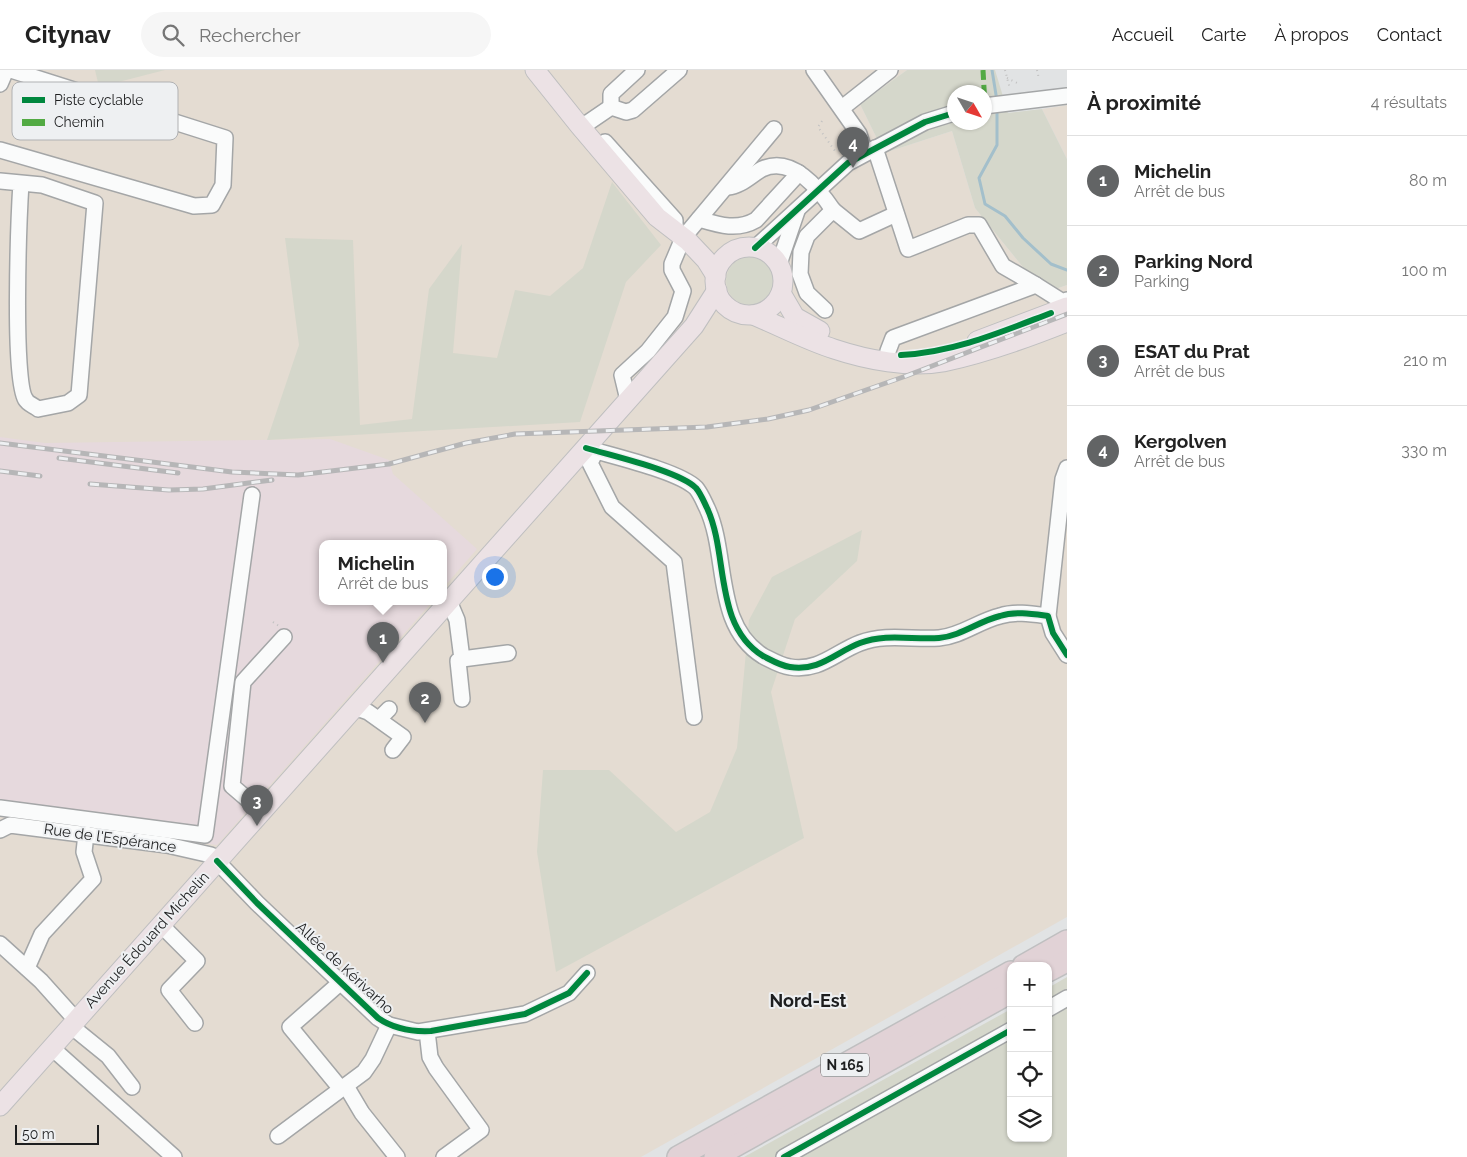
<!DOCTYPE html>
<html lang="fr">
<meta charset="utf-8">
<style>
:root{--surface:#fff;--page:#f6f6f6;--text:#222;--muted:#767676;--line:#e0e0e0;--accent:#626465}
body{margin:0;font-family:Raleway,sans-serif;background:var(--page);color:var(--text)}
.controls{position:absolute;right:15px;bottom:15px;display:grid;overflow:hidden;border-radius:10px;box-shadow:0 1px 4px #0004}
.controls button{width:45px;height:45px;display:grid;place-items:center;padding:0;border:0;border-bottom:1px solid var(--line);background:var(--surface);color:var(--text);font:25px sans-serif}
.compass{position:absolute;left:947px;top:15px;width:45px;height:45px;border-radius:50%;background:var(--surface);box-shadow:0 1px 4px #0004;rotate:129deg}
.scale{position:absolute;left:15px;bottom:12px;width:84px;box-sizing:border-box;padding-left:5px;border:2px solid #1e1f20;border-top:0;font-size:14px;line-height:18px;white-space:nowrap;color:#1e1f20;-webkit-text-stroke:4px #eef0f2;paint-order:stroke}
.you{position:absolute;left:494px;top:506px;width:18px;height:18px;margin:-12px;border:4px solid #fff;border-radius:50%;background:#1a73e8;box-shadow:0 0 0 8px #1a73e833}
.badge{display:grid;place-items:center;width:32px;height:32px;border-radius:50%;background:var(--accent);color:#fff;font-size:16px;font-weight:700}
.pin{position:absolute;translate:-50% -41px;filter:drop-shadow(0 1px 2px #0008)}
.pin::after{content:'';position:absolute;top:26px;width:18px;height:15px;background:inherit;clip-path:polygon(0 0,100% 0,50% 100%)}
.popup{position:absolute;left:319px;top:470px;width:128px;height:65px;box-sizing:border-box;display:grid;place-content:center;border-radius:10px;background:var(--surface);filter:drop-shadow(0 1px 4px #0005);font-size:16px;white-space:nowrap;color:var(--muted)}
.popup b{font-size:19px;color:var(--text)}
.popup::after{content:'';position:absolute;left:50%;top:100%;margin-left:-10px;border:10px solid transparent;border-top-color:var(--surface)}
.list{margin:0;padding:0;list-style:none}
h2{display:flex;justify-content:space-between;align-items:center;height:65px;margin:0;padding:0 20px;font-size:21px}
h2 small{font-size:16px;font-weight:400;color:var(--muted)}
.list li{display:grid;grid-template-columns:32px 1fr auto;gap:15px;align-items:center;box-sizing:border-box;height:90px;padding:0 20px;border-top:1px solid var(--line)}
.list b{display:block;font-size:19px;white-space:nowrap}
.list p{margin:0;font-size:16px;white-space:nowrap;color:var(--muted)}
.list em{font-size:16px;font-style:normal;color:var(--muted)}
.icon{flex:none;width:28px;height:28px;fill:none;stroke:currentColor;stroke-width:2;stroke-linecap:round;stroke-linejoin:round}
.map{position:relative;flex:none;width:1067px;height:1087px;overflow:hidden}
header{display:flex;align-items:center;gap:30px;box-sizing:border-box;height:70px;padding:0 25px;background:var(--surface);border-bottom:1px solid var(--line)}
header strong{font-size:24px}
nav{display:flex;gap:28px;margin-inline-start:auto;font-size:18px}
.search{width:350px;height:45px;background:var(--page);display:flex;align-items:center;gap:12px;box-sizing:border-box;padding:0 18px;border-radius:28px;color:var(--muted);font-size:19px}
main{display:flex}
aside{flex:1;background:var(--surface)}
.map>svg:first-child{display:block}
.commercial{fill:#e4dcd2;fill-rule:evenodd}
.industrial{fill:#e6d9dd}
.green{fill:#d5d7cb;fill-rule:evenodd}
.lines{fill:none;stroke-linecap:round;stroke-linejoin:round}
.stream{stroke:#a3bfcb;stroke-width:3}
.minor-casing{stroke:#a4a6a7;stroke-width:18}
.major-casing{stroke:#bfbfc0;stroke-width:21}
.highway-casing{stroke:#bfbfc0;stroke-width:24}
.path{stroke:#c1c1c1;stroke-width:2;stroke-dasharray:1 4;stroke-linecap:butt}
.minor{stroke:#fafbfb;stroke-width:15}
.major{stroke:#ece2e5;stroke-width:19}
.highway{stroke:#e1d2d6;stroke-width:21}
.rail-casing{stroke:#b6b6b7;stroke-width:5}
.rail{stroke:#eef0f2;stroke-width:3;stroke-dasharray:9;stroke-linecap:butt}
.quiet{stroke:#52aa43;stroke-width:5;stroke-dasharray:10 5;stroke-linecap:butt}
.cycleway-casing{stroke:#eef0f2;stroke-width:9}
.cycleway{stroke:#00873e;stroke-width:6}
.labels{text-anchor:middle;stroke-width:4;stroke-linejoin:round;paint-order:stroke}
.shield{fill:#eef0f2;stroke:#5c5e5f;stroke-width:1}
.shield-label{font-size:14px;font-weight:bold;fill:#1e1f20}
.street-label{font-size:15px;fill:#1e1f20;stroke:#eef0f2}
.quarter-label{font-size:18px;font-weight:bold;fill:#1e1f20;stroke:#eef0f2}
.key{fill:#eef0f2;stroke:#b0b1b3;stroke-width:1}
.key-label{font-size:14px;fill:#1e1f20}
</style>
<header>
<strong>Citynav</strong>
<div class="search"><svg class="icon" aria-label="search" viewBox="0 0 24 24"><circle cx="10" cy="10" r="6"/><path d="M15 15l6 6"/></svg>Rechercher</div>
<nav><a>Accueil</a><a>Carte</a><a>À propos</a><a>Contact</a></nav>
</header>
<main>
<div class="map">
<svg width="1067" height="1087" viewBox="0 0 1067 1087">
<rect width="100%" height="100%" fill="#e1e3e4"/>
<g class="commercial">
<path d="M0,0H907L860,34L884,83L952,61L975,138L1044,223L1067,215V847L641,1087H0ZM323,474H443V532H323Z"/>
<polygon points="1067,35 1067,89 1042,39"/>
</g>
<polygon class="industrial" points="0,367 45,373 330,369 389,390 393,404 477,479 443,518 443,474 323,474 323,532 432,532 217,775 0,747"/>
<g class="green">
<polygon points="95,0 165,0 99,17"/>
<path d="M907,0H995L1008,43L1042,39L1067,89V215L1044,223L975,138L952,61L884,83L860,34ZM954,22H984V52H954Z"/>
<polygon points="612,112 661,175 626,212 580,352 267,370 299,275 285,168 353,170 360,355 412,349 429,219 462,174 453,283 497,288 515,220 550,226 583,198"/>
<circle cx="750" cy="211" r="24"/>
<polygon points="862,460 857,491 795,549 771,622 804,768 556,902 537,782 543,700 609,700 676,762 710,742 737,678 749,550 772,507"/>
<polygon points="1067,907 1067,1087 744,1087 1011,939 1011,1068 1048,1068 1048,918"/>
</g>
<g class="lines">
<g class="stream">
<polyline points="992,0 997,31"/>
<polyline points="997,40 997,75 979,108 985,134 1005,146 1023,168 1051,194 1067,200"/>
</g>
<defs>
<g id="minor">
<polyline points="814,0 859,64 865,83"/>
<polyline points="0,14 6,0"/>
<polyline points="984,36 1067,26"/>
<polyline points="611,37 626,42 633,40 679,0"/>
<polyline points="611,37 611,24 637,0"/>
<polyline points="842,38 890,0"/>
<polyline points="589,52 611,37"/>
<polyline points="605,72 675,150 675,162"/>
<polyline points="875,78 908,179 968,155 979,155 1003,196 1036,215 893,268 888,281"/>
<polyline points="0,80 194,136 212,135 223,115 225,68 11,0"/>
<path d="M0,111L42,115L95,133L79,325L68,333L38,339C35,336 28,334 26,330C12,313 19,144 21,113"/>
<path d="M728,117C741,116 751,105 762,99C793,85 819,119 833,140"/>
<path d="M699,149C719,155 737,161 756,150L799,103"/>
<polyline points="755,178 848,93 925,52 954,43"/>
<polyline points="779,194 797,141"/>
<polyline points="1036,215 1063,232 1067,230"/>
<polyline points="825,240 807,223 800,204 801,182 807,166 833,140 859,161 896,144"/>
<polyline points="628,330 622,305 648,281 675,247 683,221 672,200 672,194 683,168 774,59"/>
<path d="M586,378C612,386 679,401 696,418C701,424 704,432 707,438C729,485 713,555 763,586C771,590 781,596 790,597C819,602 836,582 860,573C886,563 913,570 939,568C961,566 979,551 1000,546C1015,541 1033,544 1048,546L1053,563L1067,585"/>
<polyline points="596,381 590,393 612,437 674,492 694,647"/>
<polyline points="449,531 457,550 462,589 458,591 462,629"/>
<polyline points="1048,546 1063,409 1067,398"/>
<polyline points="462,589 508,583"/>
<polyline points="354,637 368,642 403,667 393,680"/>
<polyline points="383,645 389,639"/>
<polyline points="0,738 205,765 252,425"/>
<polyline points="261,741 232,716 243,612 284,567"/>
<polyline points="0,760 10,755 167,775 211,785 257,833 378,948 389,955 418,962 525,944 569,923 587,903"/>
<polyline points="161,855 197,891 169,920 195,953"/>
<polyline points="0,874 41,911 76,950"/>
<polyline points="27,898 42,864 93,809 84,782 86,764"/>
<polyline points="341,912 290,957 341,1019"/>
<polyline points="1048,939 1067,928"/>
<polyline points="71,956 108,986 132,1017"/>
<polyline points="427,961 430,987 436,998 481,1060 444,1087"/>
<polyline points="52,978 174,1087"/>
<polyline points="346,1016 362,1043 397,1087"/>
<polyline points="278,1066 364,1002 373,989 389,955"/>
<polyline points="784,1087 1011,960"/>
</g>
<g id="major">
<polyline points="535,0 579,55 657,147 688,171 706,190 716,206"/>
<circle cx="749" cy="211" r="34"/>
<polyline points="781,223 795,247 820,261"/>
<path d="M753,245C780,256 806,270 834,279C867,290 909,298 943,292C985,283 1027,268 1067,252"/>
<polyline points="977,271 1067,237"/>
<polyline points="0,1036 694,256 717,220"/>
</g>
<g id="highway">
<polyline points="1023,896 1067,871"/>
<polyline points="1048,901 1067,891"/>
<polyline points="678,1087 1011,902"/>
<polyline points="715,1087 1011,922"/>
</g>
</defs>
<use href="#minor" class="minor-casing"/>
<use href="#major" class="major-casing"/>
<use href="#highway" class="highway-casing"/>
<g class="path">
<polyline points="1005,0 1010,19"/>
<polyline points="1037,0 1039,9"/>
<polyline points="1007,8 1017,13"/>
<polyline points="822,51 818,57 835,81 841,80"/>
<polyline points="273,552 279,556"/>
</g>
<use href="#minor" class="minor"/>
<use href="#major" class="major"/>
<use href="#highway" class="highway"/>
<defs>
<g id="rail">
<polyline points="0,373 232,402 298,405 389,394 466,373 515,364 707,357 768,349 809,340 906,306 1067,244"/>
<polyline points="59,388 178,403"/>
<polyline points="0,401 40,406"/>
<polyline points="90,414 169,420 203,419 272,410"/>
</g>
</defs>
<use href="#rail" class="rail-casing"/>
<use href="#rail" class="rail"/>
<polyline class="quiet" points="983,0 985,36"/>
<defs>
<g id="cycleway">
<polyline points="755,178 848,93 925,52 954,43"/>
<path d="M901,285C955,282 1001,262 1051,243"/>
<path d="M586,378C612,386 679,401 696,418C701,424 704,432 707,438C729,485 713,555 763,586C771,590 781,596 790,597C819,602 836,582 860,573C886,563 913,570 939,568C961,566 979,551 1000,546C1015,541 1033,544 1048,546L1053,563L1067,585"/>
<path d="M217,791L257,833L378,948C394,959 411,962 431,961L525,944L569,923L587,903"/>
<polyline points="784,1087 1011,960"/>
</g>
</defs>
<use href="#cycleway" class="cycleway-casing"/>
<use href="#cycleway" class="cycleway"/>
</g>
<g class="labels">
<rect class="shield" x="821" y="983.5" width="48" height="23" rx="4"/>
<g class="shield-label">
<text x="845" y="1000">N 165</text>
</g>
<g class="street-label">
<text transform="translate(110 768) rotate(8)" y="5">Rue de l'Espérance</text>
<text transform="translate(147 870) rotate(-48)" y="5">Avenue Édouard Michelin</text>
<text transform="translate(345 898) rotate(43)" y="5">Allée de Kérivarho</text>
</g>
<g class="quarter-label">
<text x="808" y="937">Nord-Est</text>
</g>
</g>
<rect x="12" y="12" width="166" height="58" rx="8" class="key"/>
<rect x="22" y="27" width="23" height="6" fill="#00873e"/>
<rect x="22" y="49" width="23" height="7" fill="#52aa43"/>
<g class="key-label">
<text x="54" y="35">Piste cyclable</text>
<text x="54" y="57">Chemin</text>
</g>
</svg>
<div class="controls">
<button>+</button>
<button>−</button>
<button><svg class="icon" aria-label="locate" viewBox="0 0 24 24"><circle cx="12" cy="12" r="6"/><path d="M12 2v4M12 18v4M2 12h4M18 12h4"/></svg></button>
<button><svg class="icon" aria-label="layers" viewBox="0 0 24 24"><path d="M12 4l9 5-9 5-9-5zM3 14l9 5 9-5"/></svg></button>
</div>
<svg class="compass" viewBox="-18 -18 36 36"><path d="M0-13l5 13h-10z" fill="#e53935"/><path d="M0 13l5-13h-10z" fill="#767676"/></svg>
<div class="scale">50 m</div>
<div class="you"></div>
<div class="pin badge" style="left:383px;top:593px">1</div>
<div class="popup"><b>Michelin</b>Arrêt de bus</div>
<div class="pin badge" style="left:425px;top:653px">2</div>
<div class="pin badge" style="left:257px;top:756px">3</div>
<div class="pin badge" style="left:853px;top:98px">4</div>
</div>
<aside>
<h2>À proximité<small>4 résultats</small></h2>
<ul class="list">
<li><span class="badge">1</span><div><b>Michelin</b><p>Arrêt de bus</p></div><em>80 m</em></li>
<li><span class="badge">2</span><div><b>Parking Nord</b><p>Parking</p></div><em>100 m</em></li>
<li><span class="badge">3</span><div><b>ESAT du Prat</b><p>Arrêt de bus</p></div><em>210 m</em></li>
<li><span class="badge">4</span><div><b>Kergolven</b><p>Arrêt de bus</p></div><em>330 m</em></li>
</ul>
</aside>
</main>
